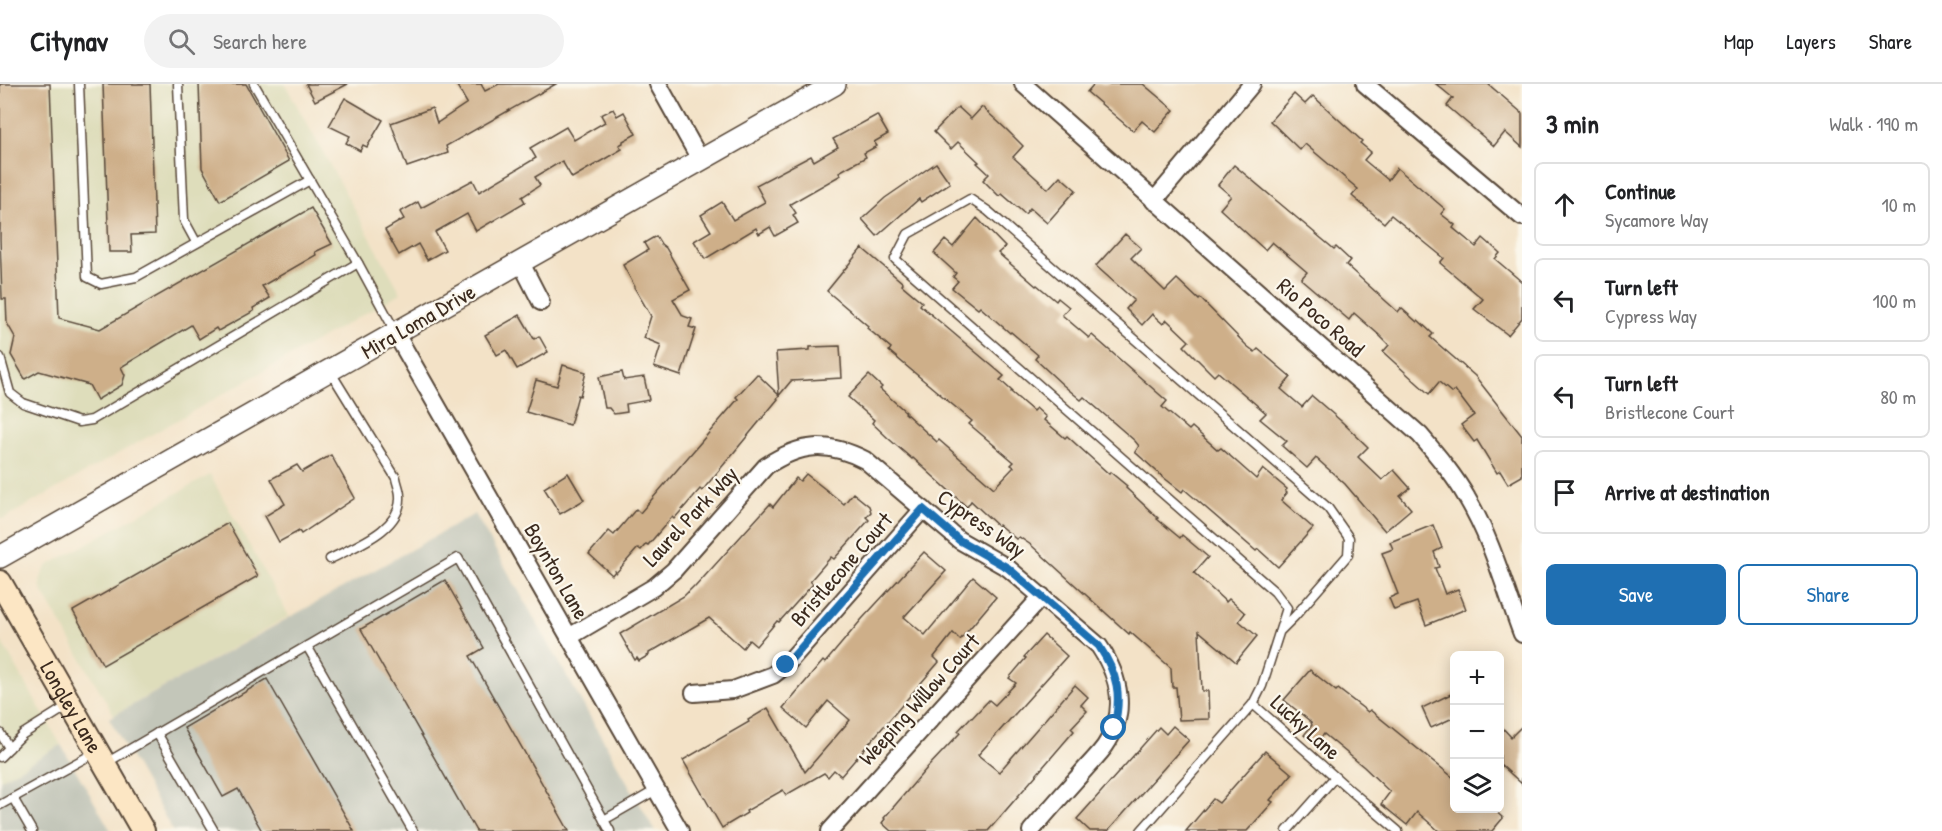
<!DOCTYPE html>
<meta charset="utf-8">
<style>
:root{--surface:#fff;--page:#f2f2f2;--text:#202124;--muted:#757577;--line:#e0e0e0;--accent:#1f6fb2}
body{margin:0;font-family:"Patrick Hand",sans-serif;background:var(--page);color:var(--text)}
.controls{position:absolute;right:18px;bottom:18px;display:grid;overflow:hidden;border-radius:9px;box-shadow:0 3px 15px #0003}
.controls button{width:54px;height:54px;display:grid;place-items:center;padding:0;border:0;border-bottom:2px solid var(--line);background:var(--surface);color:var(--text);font:30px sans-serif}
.stop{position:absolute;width:18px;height:18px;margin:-14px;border:4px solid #1f6fb2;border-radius:50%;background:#fff}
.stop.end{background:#1f6fb2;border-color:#fff;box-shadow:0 2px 6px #0008}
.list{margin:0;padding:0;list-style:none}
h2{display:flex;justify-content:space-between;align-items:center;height:78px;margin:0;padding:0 24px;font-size:26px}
h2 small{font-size:20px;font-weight:400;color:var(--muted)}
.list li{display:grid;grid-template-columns:39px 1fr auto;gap:18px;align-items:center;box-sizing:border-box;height:84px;margin:0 12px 12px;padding:0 12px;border:2px solid var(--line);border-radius:9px}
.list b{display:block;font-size:22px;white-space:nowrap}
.list p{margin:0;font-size:20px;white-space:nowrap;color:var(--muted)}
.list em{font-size:20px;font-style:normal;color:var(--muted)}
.actions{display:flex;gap:12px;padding:18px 24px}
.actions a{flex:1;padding:14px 0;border:2px solid var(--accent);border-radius:9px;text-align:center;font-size:21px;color:var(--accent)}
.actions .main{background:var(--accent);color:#fff}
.icon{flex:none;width:33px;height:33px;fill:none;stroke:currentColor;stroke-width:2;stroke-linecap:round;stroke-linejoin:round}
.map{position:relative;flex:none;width:1522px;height:747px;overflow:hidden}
header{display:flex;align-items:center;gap:36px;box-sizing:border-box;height:84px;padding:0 30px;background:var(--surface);border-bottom:2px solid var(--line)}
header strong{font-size:28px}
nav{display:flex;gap:33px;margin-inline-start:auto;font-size:21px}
.search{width:420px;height:54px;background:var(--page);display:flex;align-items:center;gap:15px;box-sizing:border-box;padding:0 21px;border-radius:33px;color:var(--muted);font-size:22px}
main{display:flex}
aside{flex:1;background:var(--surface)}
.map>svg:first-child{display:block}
.built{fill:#deddbb}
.industrial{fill:#c3c6b9}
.building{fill:#ceaf89}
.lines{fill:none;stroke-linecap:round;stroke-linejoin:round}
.service-casing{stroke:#574637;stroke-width:11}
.minor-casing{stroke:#574637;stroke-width:20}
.tertiary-casing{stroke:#574637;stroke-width:24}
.secondary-casing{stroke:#574637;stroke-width:26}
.service{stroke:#fff;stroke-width:8}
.minor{stroke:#fff;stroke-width:16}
.tertiary{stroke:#fff;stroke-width:21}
.secondary{stroke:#fce6c4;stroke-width:22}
.route{stroke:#1f6fb2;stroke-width:8}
.labels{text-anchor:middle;stroke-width:4.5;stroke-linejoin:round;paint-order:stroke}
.street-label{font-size:22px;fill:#3b2a1e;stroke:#fbf7ec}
</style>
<header>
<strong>Citynav</strong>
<div class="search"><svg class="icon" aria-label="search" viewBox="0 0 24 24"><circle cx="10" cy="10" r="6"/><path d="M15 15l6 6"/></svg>Search here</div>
<nav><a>Map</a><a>Layers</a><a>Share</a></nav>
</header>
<main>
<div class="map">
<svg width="1522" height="747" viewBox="0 0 1522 747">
<rect width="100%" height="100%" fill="#fbf7ec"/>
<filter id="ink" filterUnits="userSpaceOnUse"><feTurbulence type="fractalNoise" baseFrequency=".0167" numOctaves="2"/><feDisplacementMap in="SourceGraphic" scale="12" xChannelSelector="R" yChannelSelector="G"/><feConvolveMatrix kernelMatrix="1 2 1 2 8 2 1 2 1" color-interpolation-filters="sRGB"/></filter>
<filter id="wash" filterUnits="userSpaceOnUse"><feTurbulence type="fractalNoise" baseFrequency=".008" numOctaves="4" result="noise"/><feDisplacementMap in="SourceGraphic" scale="24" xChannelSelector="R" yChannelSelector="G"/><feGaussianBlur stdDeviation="1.35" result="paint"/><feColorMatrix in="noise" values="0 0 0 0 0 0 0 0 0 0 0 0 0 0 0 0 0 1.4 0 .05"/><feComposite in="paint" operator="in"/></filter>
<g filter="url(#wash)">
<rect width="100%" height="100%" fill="#f3e2c7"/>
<g class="built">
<polygon points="0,0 285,0 401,209 3,435 0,433"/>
<polygon points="210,391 289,532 114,631 41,505 40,497 43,488 47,482"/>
<polygon points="0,555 61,661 0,696"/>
</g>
<g class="industrial">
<polygon points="475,430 655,747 173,747 109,634"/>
<polygon points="61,661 111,747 0,747 0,696"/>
</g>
<g id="blocks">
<g class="building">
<polygon points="0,0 50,0 59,234 100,245 311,124 332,160 315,168 316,171 262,202 270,214 253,224 254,227 218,247 216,244 199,255 191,241 121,283 125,291 122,301 97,316 89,301 39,287 25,295 11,271 15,253 7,239 6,215 2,215 0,155"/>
<polygon points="103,0 150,0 155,150 131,151 132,168 109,168"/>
<polygon points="199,0 246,0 289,77 220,117 202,84"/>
<polygon points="306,0 348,0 315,17"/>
<polygon points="456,0 481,0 485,7 499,0 556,0 446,62 448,69 407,83 391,39 432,24 437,39 467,19"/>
<polygon points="1094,0 1143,0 1174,26 1155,48 1142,37 1133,47 1087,8"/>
<polygon points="1436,0 1488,0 1522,29 1522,63 1505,48 1494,62 1447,22 1453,14"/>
<polygon points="1294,10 1305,20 1313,12 1362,57 1360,59 1371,68 1364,76 1388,96 1397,84 1445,125 1441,130 1455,141 1453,144 1476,163 1483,154 1500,169 1495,175 1522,198 1522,234 1508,251 1474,225 1483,215 1440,179 1444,174 1391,131 1384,139 1352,112 1358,105 1305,60 1300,66 1270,37"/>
<polygon points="345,14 383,36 367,63 363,61 360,67 346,59 350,52 329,42"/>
<polygon points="958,23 971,35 982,23 1007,46 1023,62 1013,73 1048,105 1060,92 1076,106 1047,139 1030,124 1025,130 1002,110 999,112 983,96 989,90 977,79 979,78 958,58 951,65 934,48"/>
<polygon points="613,25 617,32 624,28 636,50 623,57 623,59 619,61 622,65 572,94 562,77 535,93 540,101 522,113 525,118 476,147 467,130 435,148 445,166 427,176 418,160 399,171 385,146 404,135 400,128 418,118 421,124 473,96 479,108 536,74 530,64 566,43 574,56 605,38 601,31"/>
<polygon points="877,31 888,50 874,58 877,62 864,69 866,73 839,88 841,91 790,120 796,129 793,131 798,139 775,152 770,143 759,150 756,144 705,175 694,157 711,147 701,131 722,118 733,136 765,118 756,101 811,72 814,77 838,63 833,55"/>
<polygon points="936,79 950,99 921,118 919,115 877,152 862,135 885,114"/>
<polygon points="1234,81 1334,165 1336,163 1350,176 1346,181 1398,228 1401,224 1417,238 1418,236 1433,250 1430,253 1475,292 1522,352 1522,392 1508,400 1500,387 1497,389 1477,356 1474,358 1461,341 1474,331 1455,306 1452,309 1439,298 1429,310 1383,268 1389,261 1378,250 1354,229 1349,236 1301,195 1307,188 1272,158 1265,166 1220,125 1231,112 1218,101"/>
<polygon points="977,134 1005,163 998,169 1036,202 1037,201 1056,217 1058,214 1069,223 1062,231 1089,254 1092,251 1167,317 1162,323 1189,346 1192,343 1218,366 1221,364 1256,395 1263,385 1287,405 1285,407 1287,409 1281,416 1313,444 1278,483 1258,465 1256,467 1184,405 1182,408 1163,393 1135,368 1139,362 1135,357 1084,313 1081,316 1063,301 1035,275 1038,271 1011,248 1010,249 980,223 978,225 952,204 958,197 953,193 956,189 934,169 945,156 953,163"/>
<polygon points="1125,150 1141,164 1131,174 1165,207 1177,195 1199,216 1200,214 1247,262 1255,268 1258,265 1291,293 1281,305 1302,323 1312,312 1341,337 1368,363 1358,373 1382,396 1394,386 1410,404 1400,412 1411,425 1385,447 1345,400 1316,374 1307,384 1282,362 1287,357 1260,335 1266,329 1218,288 1214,292 1184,262 1189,257 1167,236 1163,240 1152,230 1142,241 1126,225 1134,216 1096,182"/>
<polygon points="656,152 661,160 666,164 690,206 673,215 683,232 692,235 689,243 696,245 681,292 654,283 661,261 644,254 651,232 634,203 635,203 623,181 648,166 644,159"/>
<polygon points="862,164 903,199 902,201 922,218 920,221 933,232 1004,292 1000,296 1012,307 1011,308 1033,327 1036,324 1046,333 1044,336 1065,354 1067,352 1109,390 1110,388 1127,402 1126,404 1158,434 1157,435 1180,454 1182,451 1208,473 1194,489 1226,518 1229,515 1245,529 1239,537 1257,552 1236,578 1199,547 1202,607 1208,607 1209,635 1179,636 1176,603 1172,603 1171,584 1130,548 1129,550 1031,461 1019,453 1016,455 999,441 998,442 971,417 967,423 913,374 912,375 889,355 872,339 874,336 848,313 869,291 882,303 880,305 906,328 905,329 937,358 939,356 994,404 1014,383 1011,381 1014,378 969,340 972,337 910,285 889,267 891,264 867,244 868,242 827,207"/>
<polygon points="520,231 534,255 539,252 548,268 517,285 506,266 497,271 485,251"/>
<polygon points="840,262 842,294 791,297 777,314 778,315 702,407 700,405 674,435 672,433 648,461 646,460 641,466 638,464 616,489 615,487 612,491 589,470 609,447 614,451 636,425 640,429 738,315 736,313 757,290 779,311 776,268 810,266 810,263"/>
<polygon points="563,281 586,288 580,312 578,311 570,341 526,328 536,296 557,302"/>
<polygon points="622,288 624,296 644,293 649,316 626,320 627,328 614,330 609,324 605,324 599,293"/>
<polygon points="331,371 355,414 301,450 299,447 279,458 265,432 285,420 271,395 297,381 302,388"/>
<polygon points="568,389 584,416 560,430 544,404"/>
<polygon points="806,390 844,420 853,409 869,422 871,428 866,433 869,436 834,475 831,473 810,497 813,500 779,538 777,537 756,562 749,556 743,564 709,534 649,569 649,571 639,577 637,574 635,576 620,550 684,512 694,502 695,503 770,420 773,423 796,394 800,397"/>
<polygon points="228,439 258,492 103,581 73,527"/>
<polygon points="1433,441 1442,464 1434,468 1439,483 1435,484 1445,510 1458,505 1466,525 1426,541 1417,518 1394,526 1389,514 1398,510 1382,469 1393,465 1390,458"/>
<polygon points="924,468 946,487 904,533 925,551 973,493 996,513 960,556 953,549 934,573 939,578 841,692 834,686 828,693 824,689 786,711 783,706 746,727 747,729 722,744 683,676 749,638 748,636 768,624 805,688 850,636 828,617 806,644 783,624 823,577 825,579 862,535"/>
<polygon points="445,496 484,564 470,572 569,747 476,747 361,545"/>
<polygon points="1044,551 1067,572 978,671 999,688 1075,601 1088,613 1081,621 1087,627 1071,644 1074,647 988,747 891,747 882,739 885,735 884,734 927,684 960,649 958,647 971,633 972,634 989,616 995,621 1016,599 1009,594 1026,574 1024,573"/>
<polygon points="1310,586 1336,607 1338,605 1368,628 1370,626 1455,695 1455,724 1492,724 1503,734 1492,747 1439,747 1417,728 1407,741 1381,720 1390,708 1364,683 1324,650 1316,660 1304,651 1312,641 1311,638 1284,616"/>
<polygon points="267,595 354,747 262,747 238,705 223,713 184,644"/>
<polygon points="1455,608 1455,633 1431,644 1422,624"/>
<polygon points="1500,641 1511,653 1522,642 1522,700 1500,680"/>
<polygon points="1173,642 1189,656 1108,747 1090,747 1077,735 1159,643 1166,650"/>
<polygon points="1265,667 1292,690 1270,716 1273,718 1247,747 1186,747 1213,715 1219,719"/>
</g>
</g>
</g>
<g filter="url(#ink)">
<use href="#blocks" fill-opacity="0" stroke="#574637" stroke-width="1.5"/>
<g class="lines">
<defs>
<g id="service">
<polyline points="79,0 87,193 101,200 136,193 310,96"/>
<polyline points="178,0 184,136 196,158"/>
<polyline points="254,0 358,179 395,247"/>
<polyline points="0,273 10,309 23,319 79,338 92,336 358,179"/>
<path d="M330,287L396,394C397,400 400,406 400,412C402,446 355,462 330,475"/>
<polyline points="307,562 413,747"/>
<polyline points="1253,620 1350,706 1398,747"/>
<polyline points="0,649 9,664"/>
<polyline points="157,649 214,747"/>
<polyline points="0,673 23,650 69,621"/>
<polyline points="106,679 458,474 604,736"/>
<polyline points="13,714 32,747"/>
<polyline points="0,721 96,668"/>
<polyline points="610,747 604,736 656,706"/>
<polyline points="1141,747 1253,620 1262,602 1287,524 1275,508 895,175 908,150 970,115 988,127 1328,424 1349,454 1348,471 1295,532 1280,547"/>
<polyline points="1287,747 1335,693"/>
</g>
<g id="minor">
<polyline points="658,0 701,77"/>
<path d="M1023,0L1420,351C1437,371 1454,391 1467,414C1492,456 1505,505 1522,550"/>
<polyline points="1365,0 1522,133"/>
<polyline points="1154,117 1252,0"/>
<polyline points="521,179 541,218"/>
<polyline points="396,250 680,747"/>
<path d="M569,553L654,503L674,486L766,382C801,359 827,357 865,376L959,456L1008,484L1099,562C1120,593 1128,629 1105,662C1098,672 1088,681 1080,691C1064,709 1047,728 1031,747"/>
<polyline points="694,609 733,606 773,591 786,581 923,425"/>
<polyline points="830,747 1042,512"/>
</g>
<polyline id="tertiary" points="0,473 835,0"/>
<g id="secondary">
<path id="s1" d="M0,498L143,747"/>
</g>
</defs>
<use href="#service" class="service-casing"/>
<use href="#minor" class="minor-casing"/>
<use href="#tertiary" class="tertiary-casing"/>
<use href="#secondary" class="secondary-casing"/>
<use href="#service" class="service"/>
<use href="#minor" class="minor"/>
<use href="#tertiary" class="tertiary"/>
<use href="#secondary" class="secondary"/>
</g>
</g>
<g class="lines" filter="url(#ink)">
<path class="route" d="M786,581L923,425L959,456L1008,484L1099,562C1118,591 1122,611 1114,644"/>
</g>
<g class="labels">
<g class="street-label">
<text transform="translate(1321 233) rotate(41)" y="8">Rio Poco Road</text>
<text transform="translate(418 237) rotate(-30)" y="8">Mira Loma Drive</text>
<text transform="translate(690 432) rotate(-47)" y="8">Laurel Park Way</text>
<text transform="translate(982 439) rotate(35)" y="8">Cypress Way</text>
<text transform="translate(841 485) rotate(-49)" y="8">Bristlecone Court</text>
<text transform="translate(557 487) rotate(60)" y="8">Boynton Lane</text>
<text transform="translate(919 615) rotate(-48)" y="8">Weeping Willow Court</text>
<text dy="8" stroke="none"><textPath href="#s1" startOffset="144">Longley Lane</textPath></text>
<text transform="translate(1306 643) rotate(42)" y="8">Lucky Lane</text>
</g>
</g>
</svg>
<div class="controls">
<button>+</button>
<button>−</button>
<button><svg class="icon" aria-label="layers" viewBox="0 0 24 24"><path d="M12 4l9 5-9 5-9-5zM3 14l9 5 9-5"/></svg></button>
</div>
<div class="stop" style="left:1114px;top:644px"></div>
<div class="stop end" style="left:786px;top:581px"></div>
</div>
<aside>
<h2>3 min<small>Walk · 190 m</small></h2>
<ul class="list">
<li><svg class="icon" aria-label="ahead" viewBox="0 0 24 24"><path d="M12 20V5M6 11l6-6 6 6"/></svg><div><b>Continue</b><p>Sycamore Way</p></div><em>10 m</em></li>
<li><svg class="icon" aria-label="left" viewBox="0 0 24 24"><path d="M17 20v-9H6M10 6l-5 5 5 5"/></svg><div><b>Turn left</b><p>Cypress Way</p></div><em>100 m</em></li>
<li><svg class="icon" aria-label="left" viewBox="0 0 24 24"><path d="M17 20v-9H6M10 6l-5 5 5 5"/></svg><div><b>Turn left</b><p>Bristlecone Court</p></div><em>80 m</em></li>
<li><svg class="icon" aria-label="arrive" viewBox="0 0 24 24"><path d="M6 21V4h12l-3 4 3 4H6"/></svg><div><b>Arrive at destination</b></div></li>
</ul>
<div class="actions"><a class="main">Save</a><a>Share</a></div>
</aside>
</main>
